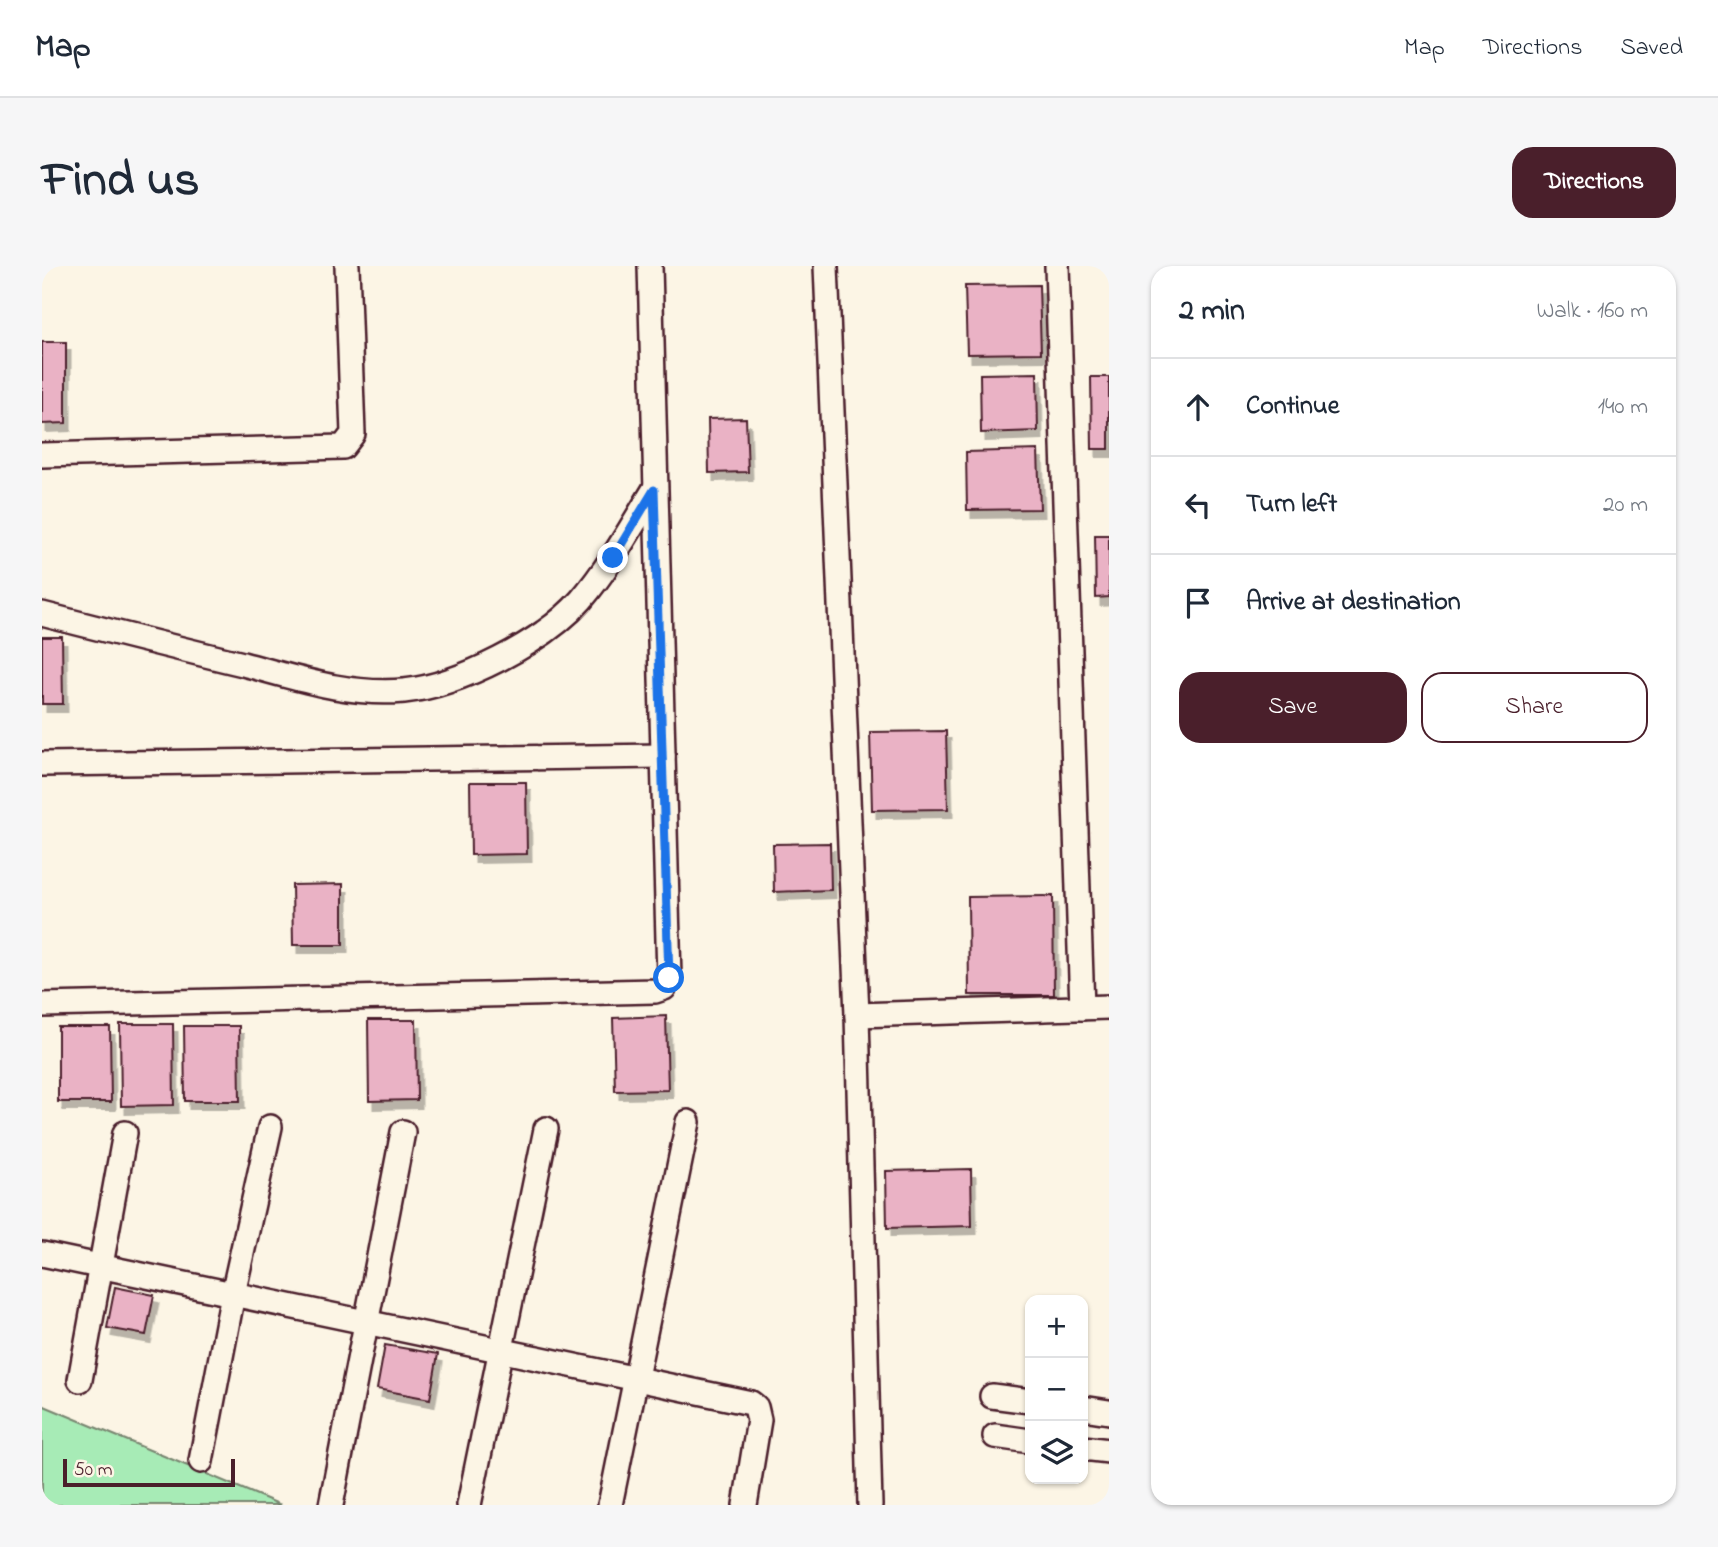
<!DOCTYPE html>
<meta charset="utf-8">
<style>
:root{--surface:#fff;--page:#f6f6f7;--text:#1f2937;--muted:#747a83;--line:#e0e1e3;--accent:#4a1f2b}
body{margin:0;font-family:"Indie Flower",sans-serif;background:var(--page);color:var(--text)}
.controls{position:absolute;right:21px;bottom:21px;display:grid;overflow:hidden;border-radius:14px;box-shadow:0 2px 5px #0004}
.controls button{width:63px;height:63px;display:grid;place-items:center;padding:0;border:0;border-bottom:2px solid var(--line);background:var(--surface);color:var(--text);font:35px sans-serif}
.scale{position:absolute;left:21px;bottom:18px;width:172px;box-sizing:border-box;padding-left:7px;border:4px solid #4a1f2b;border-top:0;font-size:19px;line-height:24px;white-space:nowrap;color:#4a1f2b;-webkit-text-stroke:5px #fcf5e5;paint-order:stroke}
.stop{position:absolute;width:21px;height:21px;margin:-16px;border:5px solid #1a73e8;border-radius:50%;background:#fff}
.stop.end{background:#1a73e8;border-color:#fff;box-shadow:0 2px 7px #0008}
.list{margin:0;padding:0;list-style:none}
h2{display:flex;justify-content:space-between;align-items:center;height:91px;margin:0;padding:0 28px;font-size:30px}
h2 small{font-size:23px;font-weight:400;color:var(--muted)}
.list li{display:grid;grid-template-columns:46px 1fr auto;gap:21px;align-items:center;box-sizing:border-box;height:98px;padding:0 28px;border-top:2px solid var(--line)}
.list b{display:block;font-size:26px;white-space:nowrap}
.list em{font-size:23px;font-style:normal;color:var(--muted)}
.actions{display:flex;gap:14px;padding:21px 28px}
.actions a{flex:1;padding:16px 0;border:2px solid var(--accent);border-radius:21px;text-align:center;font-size:24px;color:var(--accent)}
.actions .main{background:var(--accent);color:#fff}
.icon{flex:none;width:38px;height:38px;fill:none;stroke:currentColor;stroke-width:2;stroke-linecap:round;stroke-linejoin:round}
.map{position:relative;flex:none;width:1067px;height:1239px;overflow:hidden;border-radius:21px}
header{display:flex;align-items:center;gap:42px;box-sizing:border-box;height:98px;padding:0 35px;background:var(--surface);border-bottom:2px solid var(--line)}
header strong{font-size:33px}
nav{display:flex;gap:38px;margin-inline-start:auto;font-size:24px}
.intro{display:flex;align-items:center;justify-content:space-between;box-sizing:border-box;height:168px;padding:0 42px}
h1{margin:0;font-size:49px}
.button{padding:18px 32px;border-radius:21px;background:var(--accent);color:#fff;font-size:24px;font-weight:700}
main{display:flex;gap:42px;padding:0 42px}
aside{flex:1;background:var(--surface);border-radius:21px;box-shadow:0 2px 5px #0004}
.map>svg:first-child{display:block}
.green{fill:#a7ebb6;stroke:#788570;stroke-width:2}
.building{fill:#eab2c5;stroke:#4a1f2b;stroke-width:2;filter:url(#shadow)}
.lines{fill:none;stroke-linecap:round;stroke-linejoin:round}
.minor-casing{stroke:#4a1f2b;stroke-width:28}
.minor{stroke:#fcf5e5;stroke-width:23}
.route{stroke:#1a73e8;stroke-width:9}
</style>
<header>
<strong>Map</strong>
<nav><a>Map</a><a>Directions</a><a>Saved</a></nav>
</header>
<div class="intro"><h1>Find us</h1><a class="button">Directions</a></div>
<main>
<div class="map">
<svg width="1067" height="1239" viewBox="0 0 1067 1239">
<defs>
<filter id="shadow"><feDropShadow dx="4.5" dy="8" stdDeviation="0" flood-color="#0004"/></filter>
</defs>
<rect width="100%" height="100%" fill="#fcf5e5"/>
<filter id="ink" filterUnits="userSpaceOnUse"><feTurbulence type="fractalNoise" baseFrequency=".0143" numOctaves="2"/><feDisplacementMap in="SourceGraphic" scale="14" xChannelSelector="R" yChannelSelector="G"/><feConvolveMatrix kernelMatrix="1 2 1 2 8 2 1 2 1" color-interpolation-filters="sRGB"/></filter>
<g filter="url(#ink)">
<polygon class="green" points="0,1139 239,1239 0,1239"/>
<g class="building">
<polygon points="997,19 999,87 925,88 923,20"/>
<polygon points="0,76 24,76 24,157 0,158"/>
<polygon points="995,107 996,165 939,167 938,108"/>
<polygon points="1049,111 1067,111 1067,183 1050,183"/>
<polygon points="704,152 706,206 667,207 666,153"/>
<polygon points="996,184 998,243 925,244 924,186"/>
<polygon points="1053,269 1067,269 1067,331 1054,332"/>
<polygon points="0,371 20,371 21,438 0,438"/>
<polygon points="904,465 906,543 830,544 828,466"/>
<polygon points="428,516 484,516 485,588 429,589"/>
<polygon points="788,577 789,624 732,626 731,578"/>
<polygon points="301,618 301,679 251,679 250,619"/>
<polygon points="1011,630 1012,729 927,729 926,631"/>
<polygon points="624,750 626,824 573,825 571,752"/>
<polygon points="326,754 374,754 375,834 327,835"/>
<polygon points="78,758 131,758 132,839 79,840"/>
<polygon points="142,760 197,760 198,835 143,835"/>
<polygon points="16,761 68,761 69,836 16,836"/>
<polygon points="929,903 930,960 845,962 844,905"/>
<polygon points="73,1021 112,1029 104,1069 65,1062"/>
<polygon points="343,1079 396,1088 388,1133 335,1123"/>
</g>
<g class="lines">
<defs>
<g id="minor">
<polyline points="784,0 815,749 828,1239"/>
<polyline points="1015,0 1040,742"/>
<polyline points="0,189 301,181 311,168 305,0"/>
<path d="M0,348C67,365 134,382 201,398C254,412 307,430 362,425C418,419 502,376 539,334C568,300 589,261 612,224"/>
<polyline points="0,498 621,490"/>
<polyline points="0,739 613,725 622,722 627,712 608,0"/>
<polyline points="815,749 1067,741"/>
<polyline points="0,988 709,1137 714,1141 717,1154 703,1239"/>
<polyline points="38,1114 83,867"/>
<polyline points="950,1130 988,1135"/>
<polyline points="1041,1142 1067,1146"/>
<polyline points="953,1170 988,1175"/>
<polyline points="1041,1182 1067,1185"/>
<polyline points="159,1195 191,1028 228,861"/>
<polyline points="289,1239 361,866"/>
<polyline points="427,1239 504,863"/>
<polyline points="568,1239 646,856"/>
</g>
</defs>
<use href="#minor" class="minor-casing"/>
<use href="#minor" class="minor"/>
</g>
</g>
<g class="lines" filter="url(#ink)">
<polyline class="route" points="571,292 612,224 627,712"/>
</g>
</svg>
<div class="controls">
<button>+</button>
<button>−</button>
<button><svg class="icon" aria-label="layers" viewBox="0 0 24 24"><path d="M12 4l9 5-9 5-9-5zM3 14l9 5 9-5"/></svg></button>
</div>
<div class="scale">50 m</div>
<div class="stop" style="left:627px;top:712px"></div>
<div class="stop end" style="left:571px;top:292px"></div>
</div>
<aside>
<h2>2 min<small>Walk · 160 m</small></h2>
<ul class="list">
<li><svg class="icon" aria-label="ahead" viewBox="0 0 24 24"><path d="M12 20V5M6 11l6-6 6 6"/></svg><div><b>Continue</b></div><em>140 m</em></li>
<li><svg class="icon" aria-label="left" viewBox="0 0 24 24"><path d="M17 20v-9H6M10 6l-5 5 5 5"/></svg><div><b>Turn left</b></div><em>20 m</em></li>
<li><svg class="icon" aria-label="arrive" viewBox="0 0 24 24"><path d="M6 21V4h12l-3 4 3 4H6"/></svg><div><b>Arrive at destination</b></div></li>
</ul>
<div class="actions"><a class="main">Save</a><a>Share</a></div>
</aside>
</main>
